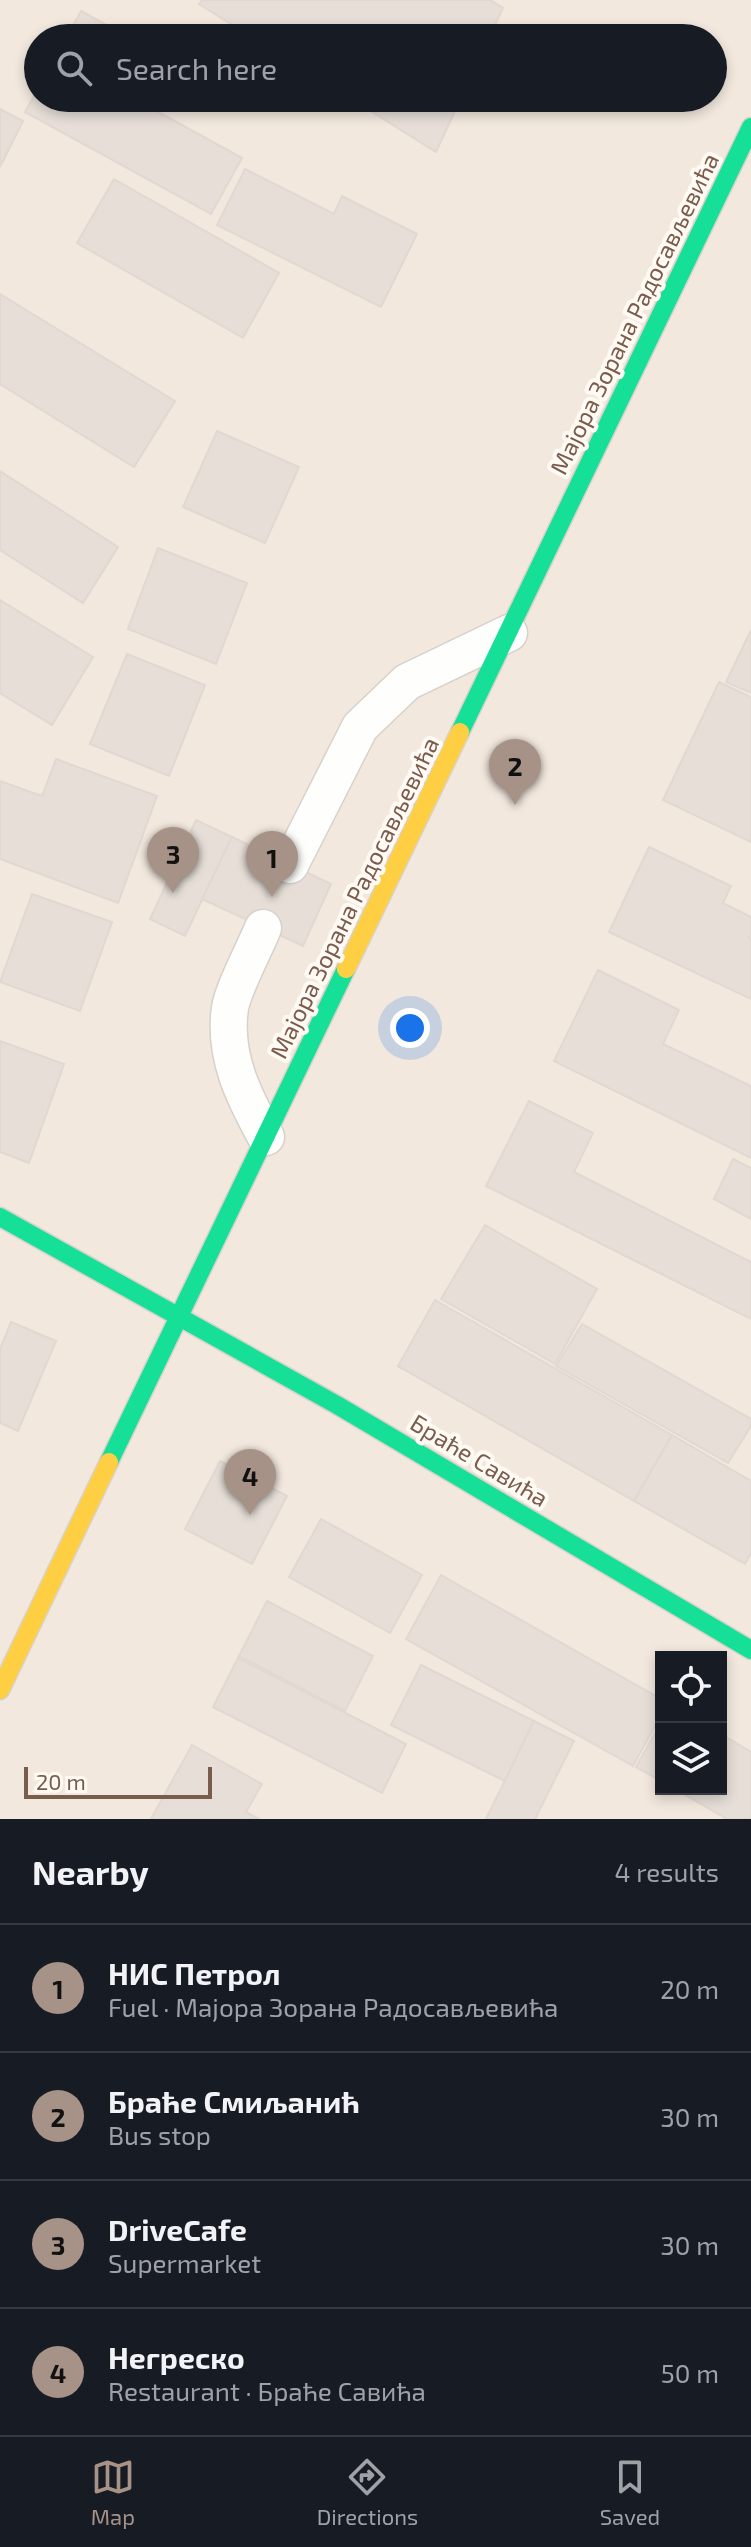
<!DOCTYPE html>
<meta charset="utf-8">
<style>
:root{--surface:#171b24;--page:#20242c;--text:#f1f3f6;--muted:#9ea1a6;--line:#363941;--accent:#a69286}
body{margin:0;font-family:"Exo 2",sans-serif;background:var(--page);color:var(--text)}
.controls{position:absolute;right:24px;bottom:24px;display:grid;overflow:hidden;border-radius:0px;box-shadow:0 4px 12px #0003}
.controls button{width:72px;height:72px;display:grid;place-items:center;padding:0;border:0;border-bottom:2px solid var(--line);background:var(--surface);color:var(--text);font:40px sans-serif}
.scale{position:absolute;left:24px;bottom:20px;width:188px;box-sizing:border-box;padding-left:8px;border:4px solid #7a5c4d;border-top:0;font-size:22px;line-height:28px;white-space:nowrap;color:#7a5c4d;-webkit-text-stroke:6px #fffaf3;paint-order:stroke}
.you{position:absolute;left:410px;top:1028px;width:28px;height:28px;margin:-20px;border:6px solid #fff;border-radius:50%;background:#1a73e8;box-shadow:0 0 0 12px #1a73e833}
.badge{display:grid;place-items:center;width:52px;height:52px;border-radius:50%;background:var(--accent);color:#111;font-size:26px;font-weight:700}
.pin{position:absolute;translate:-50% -66px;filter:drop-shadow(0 2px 4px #0008)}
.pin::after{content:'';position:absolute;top:42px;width:28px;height:24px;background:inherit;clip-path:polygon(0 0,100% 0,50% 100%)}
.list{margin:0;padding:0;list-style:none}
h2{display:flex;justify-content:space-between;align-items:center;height:104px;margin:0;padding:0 32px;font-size:34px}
h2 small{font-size:26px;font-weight:400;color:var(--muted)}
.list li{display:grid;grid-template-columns:52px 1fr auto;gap:24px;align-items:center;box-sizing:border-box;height:128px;padding:0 32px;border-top:2px solid var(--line)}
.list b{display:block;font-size:30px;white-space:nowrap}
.list p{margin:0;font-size:26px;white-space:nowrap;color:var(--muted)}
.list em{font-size:26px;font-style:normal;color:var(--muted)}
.icon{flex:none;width:44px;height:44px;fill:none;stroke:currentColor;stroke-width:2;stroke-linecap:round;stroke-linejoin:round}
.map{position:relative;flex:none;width:751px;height:1819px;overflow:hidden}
.search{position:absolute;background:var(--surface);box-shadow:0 4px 12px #0003;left:24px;right:24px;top:24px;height:88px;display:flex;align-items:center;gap:20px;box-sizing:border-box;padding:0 28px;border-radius:44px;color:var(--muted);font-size:30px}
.sheet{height:616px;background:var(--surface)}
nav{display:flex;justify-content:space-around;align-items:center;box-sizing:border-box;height:112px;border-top:2px solid var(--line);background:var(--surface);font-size:22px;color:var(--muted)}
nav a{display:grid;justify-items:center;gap:4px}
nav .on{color:var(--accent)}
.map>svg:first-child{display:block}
.residential{fill:#f2e8de;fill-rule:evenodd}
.building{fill:#e6ded7;stroke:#e2d8d2;stroke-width:2}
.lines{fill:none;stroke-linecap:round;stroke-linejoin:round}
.lane-casing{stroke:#d7d1cb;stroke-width:39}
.fast-casing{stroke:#d9d2cb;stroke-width:21}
.slow-casing{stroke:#d9d2cb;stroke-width:21}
.lane{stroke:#fefefd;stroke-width:36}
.fast{stroke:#16e098;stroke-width:18}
.slow{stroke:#ffcf43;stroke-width:18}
.labels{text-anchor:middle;stroke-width:8;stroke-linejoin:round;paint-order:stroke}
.street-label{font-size:24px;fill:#7a5c4d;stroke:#fffaf3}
</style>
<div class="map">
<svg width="751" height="1819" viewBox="0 0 751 1819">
<rect width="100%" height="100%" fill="#f9f5f0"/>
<path class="residential" d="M0,0H751V1819H0ZM38,38H713V98H38ZM661,1657H721V1789H661Z"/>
<g class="building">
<polygon points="202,0 490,0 503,8 489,38 253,38 199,4"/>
<polygon points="81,11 130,38 66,38"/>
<polygon points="38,89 38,98 133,98 242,158 211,214 25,112"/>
<polygon points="350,98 461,98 436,152"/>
<polygon points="0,109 23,121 0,167"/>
<polygon points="245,169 334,214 342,196 417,234 381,307 217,225"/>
<polygon points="114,179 279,273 243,338 77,243"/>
<polygon points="0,294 175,401 134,467 0,384"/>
<polygon points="217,431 299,467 265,543 183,507"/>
<polygon points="0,471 118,547 83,603 0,550"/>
<polygon points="158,548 247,583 216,664 128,629"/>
<polygon points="0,600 93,657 52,725 0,693"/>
<polygon points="751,630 751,693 726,682"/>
<polygon points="127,654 205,685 169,776 90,744"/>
<polygon points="719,682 751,697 751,842 663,800"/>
<polygon points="56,759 157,796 118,903 0,859 0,781 42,796"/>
<polygon points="196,820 232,837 185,936 150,919"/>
<polygon points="232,837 331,884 303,946 202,899"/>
<polygon points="649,847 731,886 723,903 751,917 751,933 749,938 751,939 751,999 609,932"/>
<polygon points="32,894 112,922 80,1011 0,982"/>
<polygon points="598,970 679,1010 663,1044 751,1086 751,1158 554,1061"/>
<polygon points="0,1041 64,1064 29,1163 0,1152"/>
<polygon points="529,1101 593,1133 574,1172 751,1262 751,1319 486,1186"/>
<polygon points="733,1159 751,1168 751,1219 714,1199"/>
<polygon points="485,1225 597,1289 555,1364 441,1299"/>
<polygon points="435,1300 672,1435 634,1501 398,1366"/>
<polygon points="11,1322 56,1341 18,1431 0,1423 0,1349"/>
<polygon points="582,1324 751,1419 751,1426 728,1463 556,1366"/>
<polygon points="672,1435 751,1481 751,1553 745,1564 634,1501"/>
<polygon points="220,1461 287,1496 252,1564 185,1529"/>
<polygon points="321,1519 422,1575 390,1633 289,1577"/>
<polygon points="441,1575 661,1699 661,1715 633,1766 406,1639"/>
<polygon points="267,1601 373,1656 345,1711 239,1656"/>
<polygon points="238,1658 406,1744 382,1793 213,1707"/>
<polygon points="421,1665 534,1721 505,1781 391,1725"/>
<polygon points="534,1721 574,1741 535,1819 486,1819"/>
<polygon points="661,1722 661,1781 636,1767"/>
<polygon points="721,1734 751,1752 751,1819 727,1819 675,1789 721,1789"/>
<polygon points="192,1745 262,1784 246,1812 259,1819 151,1819"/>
</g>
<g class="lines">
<defs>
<g id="lane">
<polyline points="290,865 360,727 407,682 509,633"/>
<path d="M263,928C255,948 233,989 230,1008C223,1056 244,1097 266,1137"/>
</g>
<g id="fast">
<polyline points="460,732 751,127"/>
<polyline points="0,1217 337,1405 751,1650"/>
<polyline points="109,1462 346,969"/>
</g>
<g id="slow">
<polyline points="346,969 460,732"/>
<polyline points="0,1690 109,1462"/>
</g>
</defs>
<use href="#lane" class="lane-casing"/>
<use href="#fast" class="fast-casing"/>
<use href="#slow" class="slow-casing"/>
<use href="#lane" class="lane"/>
<use href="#fast" class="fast"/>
<use href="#slow" class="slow"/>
</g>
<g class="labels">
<g class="street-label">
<text transform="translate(635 314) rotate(-64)" y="8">Мајора Зорана Радосављевића</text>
<text transform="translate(355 898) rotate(-64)" y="8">Мајора Зорана Радосављевића</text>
<text transform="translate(479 1461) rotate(31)" y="8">Браће Савића</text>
</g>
</g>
</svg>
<div class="controls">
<button><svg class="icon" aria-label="locate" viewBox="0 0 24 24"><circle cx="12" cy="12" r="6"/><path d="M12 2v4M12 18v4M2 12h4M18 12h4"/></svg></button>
<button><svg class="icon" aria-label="layers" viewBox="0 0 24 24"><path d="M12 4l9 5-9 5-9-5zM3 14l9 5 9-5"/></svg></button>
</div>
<div class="scale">20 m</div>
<div class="you"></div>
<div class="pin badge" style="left:272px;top:897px">1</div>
<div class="pin badge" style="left:515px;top:805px">2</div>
<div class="pin badge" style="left:173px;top:893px">3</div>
<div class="pin badge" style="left:250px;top:1515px">4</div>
<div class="search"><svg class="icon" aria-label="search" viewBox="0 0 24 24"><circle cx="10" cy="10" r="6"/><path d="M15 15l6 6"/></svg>Search here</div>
</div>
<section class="sheet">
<h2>Nearby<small>4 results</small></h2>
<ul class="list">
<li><span class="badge">1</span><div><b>НИС Петрол</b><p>Fuel · Мајора Зорана Радосављевића</p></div><em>20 m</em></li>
<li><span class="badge">2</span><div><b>Браће Смиљанић</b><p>Bus stop</p></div><em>30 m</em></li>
<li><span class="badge">3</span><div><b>DriveCafe</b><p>Supermarket</p></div><em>30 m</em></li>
<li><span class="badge">4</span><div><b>Негреско</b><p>Restaurant · Браће Савића</p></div><em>50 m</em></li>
</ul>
</section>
<nav>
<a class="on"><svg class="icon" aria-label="map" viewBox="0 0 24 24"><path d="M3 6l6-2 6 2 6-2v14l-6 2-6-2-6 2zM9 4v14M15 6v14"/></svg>Map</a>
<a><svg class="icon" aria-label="directions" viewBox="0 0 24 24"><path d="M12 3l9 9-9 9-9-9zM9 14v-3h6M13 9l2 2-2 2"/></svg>Directions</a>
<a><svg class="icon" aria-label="saved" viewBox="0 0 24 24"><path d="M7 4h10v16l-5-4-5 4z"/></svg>Saved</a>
</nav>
